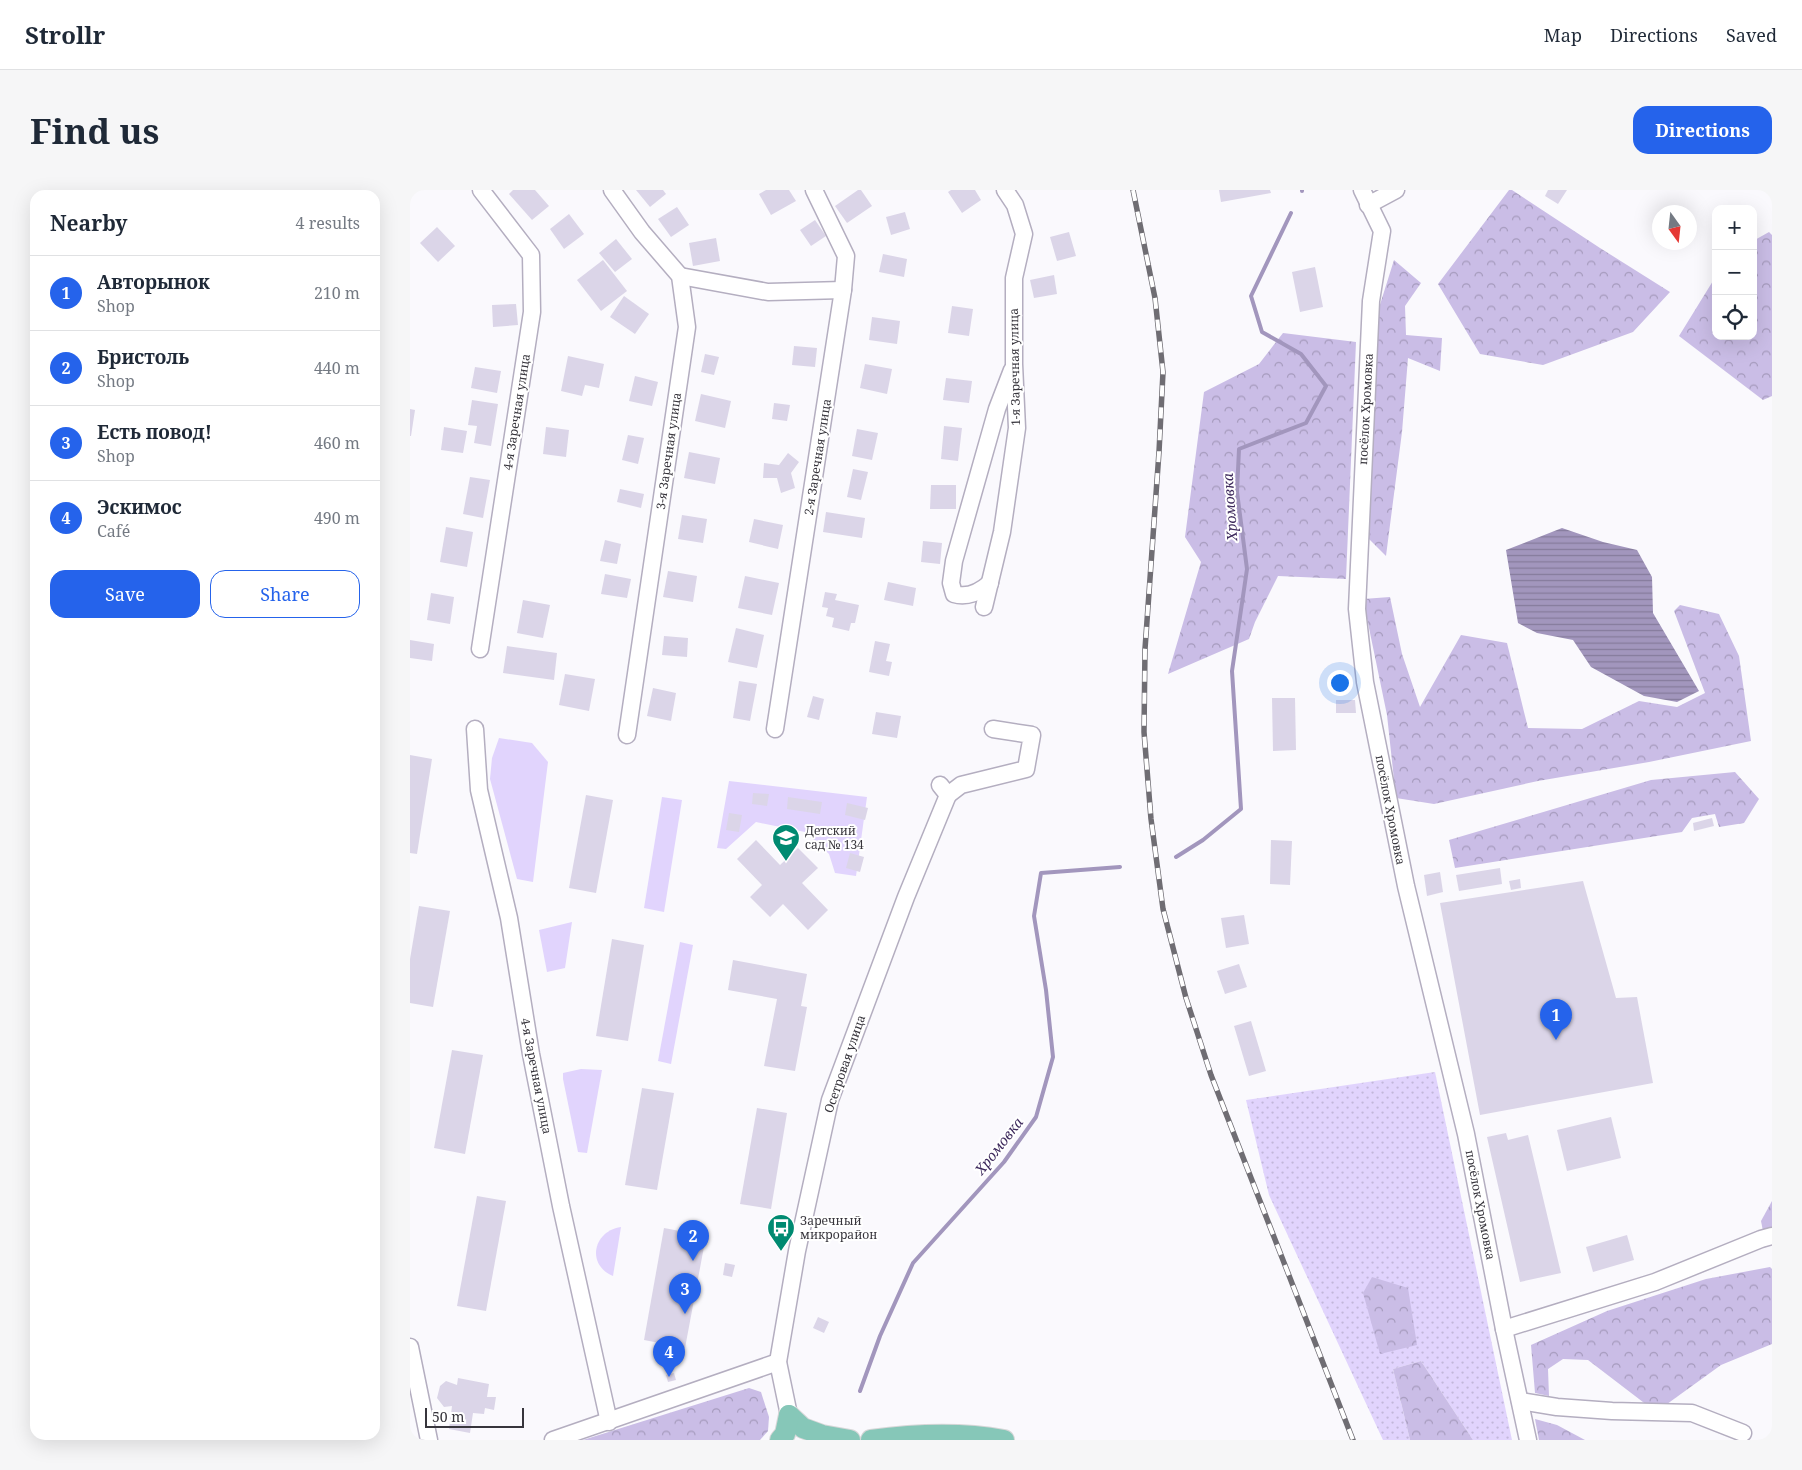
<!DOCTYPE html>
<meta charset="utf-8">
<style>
:root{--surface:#fff;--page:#f6f6f7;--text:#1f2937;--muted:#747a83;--line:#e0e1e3;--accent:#2563eb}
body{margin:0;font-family:"Noto Serif",serif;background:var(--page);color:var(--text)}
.controls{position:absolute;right:15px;top:15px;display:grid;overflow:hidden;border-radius:10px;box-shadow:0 5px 20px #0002}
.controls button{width:45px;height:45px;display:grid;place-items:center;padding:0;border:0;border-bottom:1px solid var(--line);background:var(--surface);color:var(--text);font:25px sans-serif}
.compass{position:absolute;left:1242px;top:15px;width:45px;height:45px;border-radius:50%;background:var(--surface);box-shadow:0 5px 20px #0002;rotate:165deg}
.scale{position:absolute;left:15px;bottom:12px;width:99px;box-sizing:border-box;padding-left:5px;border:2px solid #37353c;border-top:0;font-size:14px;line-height:18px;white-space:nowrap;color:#37353c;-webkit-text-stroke:4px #fff;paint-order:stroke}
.you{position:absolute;left:929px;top:492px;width:18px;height:18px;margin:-12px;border:4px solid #fff;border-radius:50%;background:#1a73e8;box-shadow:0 0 0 8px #1a73e833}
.badge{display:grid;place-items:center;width:32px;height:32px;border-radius:50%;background:var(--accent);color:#fff;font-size:16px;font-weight:700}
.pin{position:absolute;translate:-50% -41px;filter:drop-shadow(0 1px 2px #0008)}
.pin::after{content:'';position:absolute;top:26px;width:18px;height:15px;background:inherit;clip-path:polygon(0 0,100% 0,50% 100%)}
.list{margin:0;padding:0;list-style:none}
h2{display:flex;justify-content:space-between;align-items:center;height:65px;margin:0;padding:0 20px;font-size:21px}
h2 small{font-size:16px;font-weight:400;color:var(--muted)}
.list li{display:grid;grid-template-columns:32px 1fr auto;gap:15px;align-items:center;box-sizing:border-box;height:75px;padding:0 20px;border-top:1px solid var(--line)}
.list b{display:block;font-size:19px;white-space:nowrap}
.list p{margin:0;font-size:16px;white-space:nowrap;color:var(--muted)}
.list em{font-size:16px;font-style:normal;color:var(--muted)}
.actions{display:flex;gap:10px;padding:15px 20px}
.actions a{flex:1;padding:11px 0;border:1px solid var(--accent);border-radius:15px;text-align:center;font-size:18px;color:var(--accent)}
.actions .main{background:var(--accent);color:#fff}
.icon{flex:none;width:28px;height:28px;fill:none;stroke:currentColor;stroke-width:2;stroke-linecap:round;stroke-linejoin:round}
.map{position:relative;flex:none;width:1362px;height:1250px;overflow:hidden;border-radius:15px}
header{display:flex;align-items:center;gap:30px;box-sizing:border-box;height:70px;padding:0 25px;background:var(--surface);border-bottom:1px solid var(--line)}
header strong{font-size:24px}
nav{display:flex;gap:28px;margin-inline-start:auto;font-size:18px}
.intro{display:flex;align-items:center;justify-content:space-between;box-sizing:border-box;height:120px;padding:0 30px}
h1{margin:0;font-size:35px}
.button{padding:12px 22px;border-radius:15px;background:var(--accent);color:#fff;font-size:18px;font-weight:700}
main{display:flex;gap:30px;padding:0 30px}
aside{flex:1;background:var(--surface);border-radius:15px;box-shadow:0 5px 20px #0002}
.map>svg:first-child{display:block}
.grass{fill:url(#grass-dots)}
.forest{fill:url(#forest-crowns)}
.park{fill:#e1d4fd}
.water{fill:url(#water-rules)}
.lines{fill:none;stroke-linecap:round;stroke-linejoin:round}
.stream{stroke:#a296bd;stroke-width:4}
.building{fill:#dbd5e8}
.minor-casing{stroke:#b4aec0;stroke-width:19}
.major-casing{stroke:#d7d7d8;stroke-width:22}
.minor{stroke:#fff;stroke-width:16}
.major{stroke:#86c7b8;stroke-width:20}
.rail-casing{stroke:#6f6d73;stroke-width:5.5}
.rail{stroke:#fff;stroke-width:4;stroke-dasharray:11;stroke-linecap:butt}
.labels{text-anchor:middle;stroke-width:4;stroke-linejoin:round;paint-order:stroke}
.street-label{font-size:12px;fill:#37353c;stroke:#fff}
.poi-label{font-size:12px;fill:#37353c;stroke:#fff;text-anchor:start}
.water-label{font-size:14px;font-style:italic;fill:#3c285b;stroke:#fff}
</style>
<header>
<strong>Strollr</strong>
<nav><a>Map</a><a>Directions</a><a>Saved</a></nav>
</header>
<div class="intro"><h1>Find us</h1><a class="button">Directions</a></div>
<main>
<aside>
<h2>Nearby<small>4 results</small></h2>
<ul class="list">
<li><span class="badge">1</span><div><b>Авторынок</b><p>Shop</p></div><em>210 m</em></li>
<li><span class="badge">2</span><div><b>Бристоль</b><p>Shop</p></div><em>440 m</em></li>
<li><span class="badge">3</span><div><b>Есть повод!</b><p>Shop</p></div><em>460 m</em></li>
<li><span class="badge">4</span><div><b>Эскимос</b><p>Café</p></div><em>490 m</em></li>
</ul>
<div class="actions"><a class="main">Save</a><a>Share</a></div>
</aside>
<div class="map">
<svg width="1362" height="1250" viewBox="0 0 1362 1250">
<defs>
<pattern id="grass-dots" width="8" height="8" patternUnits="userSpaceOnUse" patternTransform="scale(1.25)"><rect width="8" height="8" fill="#e1d4fd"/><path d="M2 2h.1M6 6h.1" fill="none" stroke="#c2b7da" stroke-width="1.8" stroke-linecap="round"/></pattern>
<pattern id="forest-crowns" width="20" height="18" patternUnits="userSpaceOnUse" patternTransform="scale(1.25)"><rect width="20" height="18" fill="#cabde6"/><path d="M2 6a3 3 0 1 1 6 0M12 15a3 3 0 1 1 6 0" fill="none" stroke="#a59abc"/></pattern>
<pattern id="water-rules" width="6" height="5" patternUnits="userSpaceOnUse" patternTransform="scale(1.25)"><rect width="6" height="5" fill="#a296bd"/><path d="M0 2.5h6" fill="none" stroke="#857b9b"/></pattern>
</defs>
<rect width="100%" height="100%" fill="#faf9fd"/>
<polygon class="grass" points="1025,882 1102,1250 1063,1250 1011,1171 983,1179 1000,1250 973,1250 859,1005 836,910"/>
<g class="forest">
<polygon points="1099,0 1102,0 1190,58 1260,102 1223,142 1133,175 1070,164 1028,94"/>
<polygon points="1359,42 1362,45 1362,206 1353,210 1269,146 1306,86 1306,146 1343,146 1343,51"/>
<polygon points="984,70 1011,93 995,116 996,145 1032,148 1030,181 998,168 992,242 976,366 953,343 968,121"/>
<polygon points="873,143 946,152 936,389 868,386 845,432 839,449 758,484 791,372 775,347 794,202 849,174"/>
<polygon points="980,407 992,464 1010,517 1051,445 1097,453 1118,538 1172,539 1229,511 1267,517 1295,503 1264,421 1270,415 1309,424 1329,466 1341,551 1239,572 1128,591 1024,614 986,608 977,525 953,409"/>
<polygon points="1325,582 1349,609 1334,633 1309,637 1305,624 1282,628 1272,642 1045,678 1039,650 1241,590"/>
<polygon points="1362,1011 1362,1039 1353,1041 1351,1031"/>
<polygon points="1360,1077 1362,1079 1362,1154 1311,1175 1246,1222 1178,1170 1153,1169 1138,1179 1139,1206 1125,1203 1121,1155 1197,1121 1296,1089"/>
<polygon points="962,1087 998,1098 1007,1155 970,1164 953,1103"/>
<polygon points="1011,1171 1063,1250 1000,1250 983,1179"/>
<polygon points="339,1198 351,1202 359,1227 358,1241 350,1250 173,1250"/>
<polygon points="1125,1229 1147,1235 1175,1250 1129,1250"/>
</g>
<g class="park">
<polygon points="89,548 122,553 138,572 123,692 107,689 80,589 82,568"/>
<polygon points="319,591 457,607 446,686 425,683 419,664 395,642 346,632 316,659 307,658"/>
<polygon points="252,607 272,610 254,722 234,718"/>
<polygon points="162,732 155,778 137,782 129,740"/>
<polygon points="270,752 283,755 261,874 248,871"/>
<polygon points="171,879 192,880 177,963 168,962 153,889 153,883"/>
<path d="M211,1037L203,1086C176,1075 183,1041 211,1037Z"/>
</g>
<polygon class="water" points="1152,338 1193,352 1227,360 1242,387 1243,423 1289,501 1267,512 1234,506 1181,477 1163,450 1127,443 1108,433 1096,360"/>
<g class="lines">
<g class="stream">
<polyline points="892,0 892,1"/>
<polyline points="766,667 793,650 831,619 822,481 837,379 827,302 829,259 896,233 916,196 891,164 852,142 841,106 881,23"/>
<polyline points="450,1201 470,1146 503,1073 594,972 626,927 643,867 636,800 624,726 631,683 710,677"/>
</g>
</g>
<g class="building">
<polygon points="103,0 125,0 139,16 122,30 99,4"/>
<polygon points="226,0 253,0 256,4 240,17"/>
<polygon points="356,0 379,0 386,11 361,25 349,4"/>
<polygon points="448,0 451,0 462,16 437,33 425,16"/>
<polygon points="541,0 565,0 571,10 552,23 538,2"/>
<polygon points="809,0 860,0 861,3 811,12"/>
<polygon points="1138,0 1157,0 1148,14 1135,6"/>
<polygon points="267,17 279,35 261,47 248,29"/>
<polygon points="495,22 500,39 481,45 476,27"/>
<polygon points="159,24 174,44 154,59 140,39"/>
<polygon points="405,30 416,46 401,56 390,40"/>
<polygon points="27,37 45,56 28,72 10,53"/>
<polygon points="659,42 666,66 647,71 640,47"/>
<polygon points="306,48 310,71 283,76 279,53"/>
<polygon points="206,49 222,69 205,82 189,63"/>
<polygon points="473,64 497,69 494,87 469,82"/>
<polygon points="193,70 217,101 191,121 167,90"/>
<polygon points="905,77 913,117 890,122 882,82"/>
<polygon points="644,85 647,104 624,108 620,90"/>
<polygon points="214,106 239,124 225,144 200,127"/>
<polygon points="106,114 108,135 83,137 82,115"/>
<polygon points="542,116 563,119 559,146 538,143"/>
<polygon points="462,127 490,131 487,154 459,150"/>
<polygon points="384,156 407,158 405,177 382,175"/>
<polygon points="295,164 309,167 304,185 291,182"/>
<polygon points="158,166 194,174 189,198 175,195 172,206 151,201"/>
<polygon points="455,174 482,179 477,204 450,198"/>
<polygon points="65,177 91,181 87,203 61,198"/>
<polygon points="225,186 248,192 242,216 219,211"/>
<polygon points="536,188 562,191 559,213 533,210"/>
<polygon points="291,204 321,211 315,238 285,231"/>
<polygon points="62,210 88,214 81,256 64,253 67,236 58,235"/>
<polygon points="364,213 380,215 377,231 362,229"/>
<polygon points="0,219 5,220 1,246 0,246"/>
<polygon points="534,236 552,238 548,271 531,269"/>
<polygon points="34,237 57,241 53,263 31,260"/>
<polygon points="136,237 159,240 156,267 133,264"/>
<polygon points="447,239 468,243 462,270 442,266"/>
<polygon points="218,245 234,248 228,274 212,270"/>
<polygon points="279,262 310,268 305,294 274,288"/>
<polygon points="378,263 389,272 381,283 385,298 371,303 367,288 353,288 354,273 369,275"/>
<polygon points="443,279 458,282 451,310 437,307"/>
<polygon points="60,287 80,290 73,328 53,324"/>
<polygon points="521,295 546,295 546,319 520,319"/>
<polygon points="210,299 234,304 231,318 207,312"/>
<polygon points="416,322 455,328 452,348 413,342"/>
<polygon points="272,325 297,329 293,353 268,349"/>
<polygon points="344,329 373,335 368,359 339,352"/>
<polygon points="36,337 63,342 57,377 30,372"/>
<polygon points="195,350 211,354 207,374 190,371"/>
<polygon points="513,351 532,353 530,374 511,372"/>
<polygon points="258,381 287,386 283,412 253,407"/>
<polygon points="195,384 221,389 217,408 191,404"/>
<polygon points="335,386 369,393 362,425 328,418"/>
<polygon points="478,392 506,398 503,416 474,410"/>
<polygon points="415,402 427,404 425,410 449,415 445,433 441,433 439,441 422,437 424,428 416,426 418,418 412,417"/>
<polygon points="21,403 44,407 40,434 17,430"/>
<polygon points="113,410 140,415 133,448 107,443"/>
<polygon points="326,438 354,445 347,478 318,472"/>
<polygon points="254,446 278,448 277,467 252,465"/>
<polygon points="0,450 24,454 22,471 0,468"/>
<polygon points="465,451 480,454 476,471 482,472 479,486 459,482"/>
<polygon points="97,456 147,463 144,490 93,483"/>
<polygon points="155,484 185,489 179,521 149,515"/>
<polygon points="329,491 347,494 340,531 323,528"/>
<polygon points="243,498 266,503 261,531 237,526"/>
<polygon points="403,506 414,509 409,530 397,527"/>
<polygon points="862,508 885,508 886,560 863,561"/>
<polygon points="926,510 945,510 946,523 926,523"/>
<polygon points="466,522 491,526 487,548 462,544"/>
<polygon points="0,565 22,569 7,664 0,663"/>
<polygon points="343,603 359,604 357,616 342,614"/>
<polygon points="176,605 203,610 186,703 159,698"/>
<polygon points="378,607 412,612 410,624 377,619"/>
<polygon points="437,613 458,618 455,630 435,625"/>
<polygon points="319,623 332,625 329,642 316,640"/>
<polygon points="1302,628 1304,636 1284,641 1283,633"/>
<polygon points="346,650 370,675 388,658 408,678 392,693 418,720 398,740 373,714 360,727 340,707 352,695 327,669"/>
<polygon points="861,650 882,651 880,695 860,694"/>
<polygon points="440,663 454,667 450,682 436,678"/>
<polygon points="1090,678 1092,694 1049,701 1046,685"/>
<polygon points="1030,682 1033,702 1017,706 1014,685"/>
<polygon points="1110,689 1111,698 1101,700 1099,691"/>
<polygon points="1173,691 1206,808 1227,807 1243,893 1070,925 1030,713"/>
<polygon points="9,716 40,721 23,817 0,813 0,769"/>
<polygon points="834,725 839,754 816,758 811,728"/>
<polygon points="202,749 234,755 218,851 186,846"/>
<polygon points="323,770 397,784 391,816 397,817 385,881 354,876 367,809 318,800"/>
<polygon points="829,774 837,797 815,804 807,781"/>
<polygon points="841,831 856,881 839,886 824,836"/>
<polygon points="42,860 73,865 55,964 24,958"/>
<polygon points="232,898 264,903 247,1000 215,995"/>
<polygon points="347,918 377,923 361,1019 330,1014"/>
<polygon points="1201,927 1211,968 1157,981 1147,940"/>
<polygon points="1096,943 1098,950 1118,945 1151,1083 1110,1092 1077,947"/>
<polygon points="67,1006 96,1011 76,1121 47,1116"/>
<polygon points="254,1038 296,1046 275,1158 234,1150"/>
<polygon points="1217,1045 1224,1070 1183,1082 1176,1057"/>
<polygon points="315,1073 325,1075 322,1087 313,1085"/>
<polygon points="408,1127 419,1132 414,1143 403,1138"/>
<polygon points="264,1183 266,1190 258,1192 256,1185"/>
<polygon points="48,1188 79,1194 77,1207 86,1207 84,1220 75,1218 74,1224 63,1223 60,1243 39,1239 42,1216 34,1217 27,1208 30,1196 36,1191 47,1195"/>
</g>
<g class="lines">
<defs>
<g id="minor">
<polyline points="202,0 232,42 270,86 277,137 217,545"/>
<polyline points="952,0 972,41 961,111 947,419 955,492 996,696 1056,944 1094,1139 1118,1250"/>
<polyline points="958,15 986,0"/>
<polyline points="270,86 358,102 433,100"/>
<path d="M580,393C570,402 557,408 544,404L541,393L544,371L587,219L602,180"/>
<polyline points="574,417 592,342 607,238 604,174 604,88 614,44 605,15 595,0"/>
<polyline points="70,459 122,122 121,65 71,0"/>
<polyline points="65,539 69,600 99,728 121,864 151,1016 199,1232"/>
<polyline points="365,539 433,100 436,66 404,0"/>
<polyline points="538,605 551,595 616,579 622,545 583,539"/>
<polyline points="1094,1139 1245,1092 1351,1049 1362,1046"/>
<polyline points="0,1157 19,1250"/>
<polyline points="1110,1211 1147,1217 1202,1221 1282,1223 1333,1243"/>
<polyline points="379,1225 368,1172 387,1061 420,910 496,707 538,605 530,595"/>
<polyline points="143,1250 368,1172"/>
</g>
<g id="major">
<polyline points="379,1225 393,1238 412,1245 440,1250"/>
<polyline points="370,1250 375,1244 379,1225"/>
<path d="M461,1250C505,1244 550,1242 594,1250"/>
</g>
</defs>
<use href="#minor" class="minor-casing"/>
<use href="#major" class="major-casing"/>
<use href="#minor" class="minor"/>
<use href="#major" class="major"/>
<defs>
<polyline id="rail" points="723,0 745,108 753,182 749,262 735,459 734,542 741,629 753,719 776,808 801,885 943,1250"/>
</defs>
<use href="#rail" class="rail-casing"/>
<use href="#rail" class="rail"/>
</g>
<defs>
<symbol id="school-pin" viewBox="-11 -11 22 30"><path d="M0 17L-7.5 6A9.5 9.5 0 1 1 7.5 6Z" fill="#008a71" stroke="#fff"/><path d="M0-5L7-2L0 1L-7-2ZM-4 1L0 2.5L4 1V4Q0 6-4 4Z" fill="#fff"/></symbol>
<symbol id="bus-pin" viewBox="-11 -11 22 30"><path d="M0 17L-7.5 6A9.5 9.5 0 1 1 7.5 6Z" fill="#008a71" stroke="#fff"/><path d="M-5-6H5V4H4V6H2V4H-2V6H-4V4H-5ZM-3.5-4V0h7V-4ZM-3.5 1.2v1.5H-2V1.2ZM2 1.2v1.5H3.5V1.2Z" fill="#fff"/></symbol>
</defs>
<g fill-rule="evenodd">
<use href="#school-pin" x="360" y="632" width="32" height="43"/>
<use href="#bus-pin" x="355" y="1022" width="32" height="43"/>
</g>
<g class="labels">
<g class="street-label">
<text transform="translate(605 177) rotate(-91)" y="4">1-я Заречная улица</text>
<text transform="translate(956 219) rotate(-87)" y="4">посёлок Хромовка</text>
<text transform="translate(107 222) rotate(-81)" y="4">4-я Заречная улица</text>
<text transform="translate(259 261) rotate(-82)" y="4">3-я Заречная улица</text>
<text transform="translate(408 267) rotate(-81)" y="4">2-я Заречная улица</text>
<text transform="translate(980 620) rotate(79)" y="4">посёлок Хромовка</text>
<text transform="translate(435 874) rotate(-71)" y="4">Осетровая улица</text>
<text transform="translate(126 886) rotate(79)" y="4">4-я Заречная улица</text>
<text transform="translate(1070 1015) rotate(79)" y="4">посёлок Хромовка</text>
</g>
<g class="poi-label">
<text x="395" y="645">Детский<tspan x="395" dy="14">сад № 134</tspan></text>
<text x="390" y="1035">Заречный<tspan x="390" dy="14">микрорайон</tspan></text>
</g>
<g class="water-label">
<text transform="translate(820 317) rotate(-94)" y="5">Хромовка</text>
<text transform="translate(589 956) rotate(-52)" y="5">Хромовка</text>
</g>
</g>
</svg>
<div class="controls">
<button>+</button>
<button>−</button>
<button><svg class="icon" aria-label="locate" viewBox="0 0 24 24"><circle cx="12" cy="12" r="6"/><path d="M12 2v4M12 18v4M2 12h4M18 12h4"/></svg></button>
</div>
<svg class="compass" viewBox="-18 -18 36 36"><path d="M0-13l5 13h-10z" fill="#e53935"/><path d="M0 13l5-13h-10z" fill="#747a83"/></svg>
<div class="scale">50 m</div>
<div class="you"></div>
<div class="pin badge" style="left:1146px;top:850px">1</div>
<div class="pin badge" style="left:283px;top:1071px">2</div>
<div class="pin badge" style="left:275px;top:1124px">3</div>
<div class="pin badge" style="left:259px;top:1187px">4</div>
</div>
</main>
